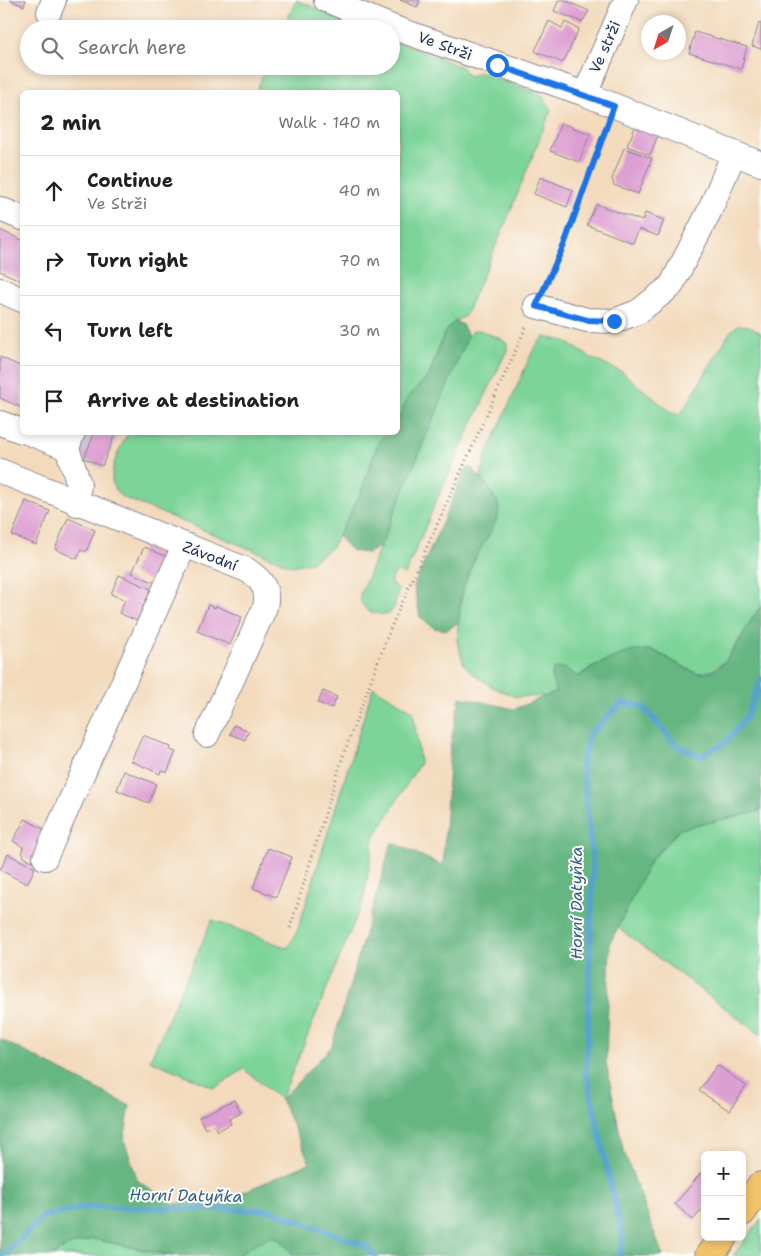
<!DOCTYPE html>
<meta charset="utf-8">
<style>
:root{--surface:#fff;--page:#f2f2f2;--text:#202124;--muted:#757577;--line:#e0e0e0}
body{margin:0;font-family:"Shantell Sans",sans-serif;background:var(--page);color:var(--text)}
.controls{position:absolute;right:15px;bottom:15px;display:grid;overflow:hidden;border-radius:8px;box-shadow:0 2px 8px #0003}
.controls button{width:45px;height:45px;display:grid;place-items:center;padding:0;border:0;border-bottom:1px solid var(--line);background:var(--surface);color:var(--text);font:25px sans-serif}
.compass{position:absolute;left:641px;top:15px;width:45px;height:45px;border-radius:50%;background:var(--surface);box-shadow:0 2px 8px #0003;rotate:219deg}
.stop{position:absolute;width:15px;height:15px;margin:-11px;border:4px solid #1a73e8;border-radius:50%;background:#fff}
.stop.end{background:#1a73e8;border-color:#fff;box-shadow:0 1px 5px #0008}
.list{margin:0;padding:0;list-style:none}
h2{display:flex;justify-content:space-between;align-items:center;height:65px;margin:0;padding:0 20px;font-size:21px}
h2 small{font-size:16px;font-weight:400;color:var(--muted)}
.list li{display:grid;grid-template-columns:32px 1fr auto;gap:15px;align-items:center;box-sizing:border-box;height:70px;padding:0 20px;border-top:1px solid var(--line)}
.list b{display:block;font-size:19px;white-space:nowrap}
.list p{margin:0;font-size:16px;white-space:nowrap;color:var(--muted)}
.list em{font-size:16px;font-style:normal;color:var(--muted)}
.icon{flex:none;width:28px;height:28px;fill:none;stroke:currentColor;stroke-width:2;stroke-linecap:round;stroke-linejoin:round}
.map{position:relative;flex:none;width:761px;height:1256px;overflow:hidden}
.search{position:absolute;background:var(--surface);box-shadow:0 2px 8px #0003;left:20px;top:20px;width:380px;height:55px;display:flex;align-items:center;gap:12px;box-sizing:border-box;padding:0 18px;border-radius:28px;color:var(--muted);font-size:19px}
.panel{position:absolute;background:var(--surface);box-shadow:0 2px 8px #0003;left:20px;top:90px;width:380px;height:345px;border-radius:8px}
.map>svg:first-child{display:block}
.industrial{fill:#cdbed2}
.green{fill:#7dd499;stroke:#4c827c}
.forest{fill:#66b681;stroke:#407270}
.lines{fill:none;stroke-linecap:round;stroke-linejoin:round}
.stream{stroke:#55a3ce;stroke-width:6}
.building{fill:#dd9fd2}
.minor-casing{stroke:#87848d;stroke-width:26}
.major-casing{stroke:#87848d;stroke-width:30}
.path{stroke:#87848d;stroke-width:3;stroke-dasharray:1 4;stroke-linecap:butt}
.minor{stroke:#fff;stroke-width:24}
.major{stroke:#f1c36a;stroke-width:28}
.route{stroke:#1a73e8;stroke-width:6}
.labels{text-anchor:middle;stroke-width:4;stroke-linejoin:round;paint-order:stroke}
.street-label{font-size:15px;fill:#1b2f5e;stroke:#fdfcf7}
.water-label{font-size:16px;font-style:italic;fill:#325d8b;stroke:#fdfcf7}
</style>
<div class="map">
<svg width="761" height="1256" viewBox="0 0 761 1256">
<rect width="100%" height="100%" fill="#fdfcf7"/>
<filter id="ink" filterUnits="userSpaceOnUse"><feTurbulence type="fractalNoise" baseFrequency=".02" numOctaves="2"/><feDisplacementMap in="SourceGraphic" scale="10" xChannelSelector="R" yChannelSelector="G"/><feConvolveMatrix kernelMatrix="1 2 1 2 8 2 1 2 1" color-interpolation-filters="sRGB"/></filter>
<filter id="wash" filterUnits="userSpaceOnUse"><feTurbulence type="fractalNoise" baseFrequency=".0096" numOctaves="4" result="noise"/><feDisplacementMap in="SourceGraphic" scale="20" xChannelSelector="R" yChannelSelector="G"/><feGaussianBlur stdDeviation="1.12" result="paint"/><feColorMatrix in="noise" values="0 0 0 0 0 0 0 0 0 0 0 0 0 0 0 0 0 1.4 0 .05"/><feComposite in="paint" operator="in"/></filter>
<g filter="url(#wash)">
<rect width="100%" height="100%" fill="#f3dabc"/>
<polygon class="industrial" points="81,433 119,433 103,469 72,455"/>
<g class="green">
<polygon points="296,0 367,29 283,29"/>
<polygon points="391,39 461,67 469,76 480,72 542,95 551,110 504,227 465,316 454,322 444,333 429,376 408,396 398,422 398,92 256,92 267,66 391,66"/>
<polygon points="738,325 749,326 761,333 761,606 726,660 712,671 696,673 652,650 590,668 577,677 554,687 556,692 550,696 516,697 492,687 475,675 464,665 457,641 460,594 498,502 487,488 481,476 486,456 534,348 544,337 565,341 591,358 622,372 673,414 681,414 730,332"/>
<path d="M479,330L501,339L507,344V350L441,490L405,575L396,571L390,582L399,589L394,608L389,614C374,615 360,611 360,595L468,336L473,331Z"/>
<path d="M128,433H387L378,442L360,495L332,547L311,562L292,566L122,497C101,481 118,452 128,433Z"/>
<polygon points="373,687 413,711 420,763 374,838 364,898 281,1100 244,1069 215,1088 150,1060 212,920 288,948 298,929"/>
<polygon points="761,809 761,1035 617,927 650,861 680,829 757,812"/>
<polygon points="761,1219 761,1256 733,1256"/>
<polygon points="274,1236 284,1243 294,1256 237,1256 256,1243"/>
<polygon points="93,1239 173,1256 51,1256 70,1245"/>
</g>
<g class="forest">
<polygon points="454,322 462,324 468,336 380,547 367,553 352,551 338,536 360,495 378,442 387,433 398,432 398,422 408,396 429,376 444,333"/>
<path d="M470,467C479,474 499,499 499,510C499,521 482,545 477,555C465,579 460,596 459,622L447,630L434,628L420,617L414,586L466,469Z"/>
<path d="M761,606V809L757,812L680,829L650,861L610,944L606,1063L623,1149L663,1256H294L284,1243L274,1236L256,1243L237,1256H173L93,1239L70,1245L51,1256H0V1039L130,1106L124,1140L138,1181L174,1204L229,1198L310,1163L281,1100L332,1046L392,842L443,866L450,747L460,697L514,709L556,692L551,677L554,669C565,666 569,670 578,677C594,665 633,645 653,651C671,656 693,681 713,671C732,662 747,623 761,606Z"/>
</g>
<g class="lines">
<g class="stream">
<polyline points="3,1256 44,1216 88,1207 269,1210 366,1246 375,1256"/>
<polyline points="619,1256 623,1241 586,1073 593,868 582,764 589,734 622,703 643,707 676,745 701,756 726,742 747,716 761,679"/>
</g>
</g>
<g id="blocks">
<g class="building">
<polygon points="10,0 26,0 24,6"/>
<polygon points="400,0 420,0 417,7"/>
<polygon points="559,0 564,0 589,11 582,22 554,11"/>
<polygon points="549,21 562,28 565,22 579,29 563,63 535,51"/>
<polygon points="759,23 761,23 761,49 752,46"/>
<polygon points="695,32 747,47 741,69 689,53"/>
<polygon points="561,123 590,134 579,162 550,151"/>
<polygon points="636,125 658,135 650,155 627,146"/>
<polygon points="624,148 652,158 638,194 614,185 612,179"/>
<polygon points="540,177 573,190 567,207 534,194"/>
<polygon points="596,204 642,221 645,213 664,220 658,236 639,229 633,243 587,225"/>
<polygon points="0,230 22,240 22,281 0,271"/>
<polygon points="0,357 22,367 22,408 0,398"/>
<polygon points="95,432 116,432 102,466 84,458"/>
<polygon points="26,501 50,511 36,545 12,535"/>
<polygon points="68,518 95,530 86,552 81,550 77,559 55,549"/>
<polygon points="144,547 170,558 158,584 132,573"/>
<polygon points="119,575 151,589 137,621 119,613 125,600 111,594"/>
<polygon points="208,605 215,608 216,606 242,617 230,645 197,631"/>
<polygon points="323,691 337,697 332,708 318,703"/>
<polygon points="234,725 249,731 245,740 230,734"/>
<polygon points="143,735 171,747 170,750 176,752 167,772 161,770 160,774 131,761"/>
<polygon points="124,771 156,784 149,803 117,790"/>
<polygon points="25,819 51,833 34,862 24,857 22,850 23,847 13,841"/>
<polygon points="268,848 292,857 276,897 253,888"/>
<polygon points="8,854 35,868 27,884 0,870"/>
<polygon points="717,1065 746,1086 730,1111 699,1091"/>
<polygon points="234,1100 241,1113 229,1119 231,1124 217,1131 214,1125 205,1129 199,1117"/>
<polygon points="705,1168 705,1206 693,1220 675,1204"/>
</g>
</g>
</g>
<g filter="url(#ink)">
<use href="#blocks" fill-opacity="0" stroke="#87848d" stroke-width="1"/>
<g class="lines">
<defs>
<g id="minor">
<polyline points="326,0 397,29 585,94 761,164"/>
<polyline points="49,12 54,0"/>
<polyline points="585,94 626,0"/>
<polyline points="0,209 22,218"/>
<polyline points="0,290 22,300"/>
<polyline points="536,306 587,320 614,321 638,312 671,286 710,210 734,153"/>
<polyline points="0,423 22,431"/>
<polyline points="27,432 67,448"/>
<polyline points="73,432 67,448 79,484 77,504"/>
<path d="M0,471L247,570C262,580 269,589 265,607L207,735"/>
<polyline points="45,858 184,546"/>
</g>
<g id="major">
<polyline points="742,1212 761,1186"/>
<polyline points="709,1256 723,1237"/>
</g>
</defs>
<use href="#minor" class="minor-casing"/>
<use href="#major" class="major-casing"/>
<g class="path">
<polyline points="544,287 563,245 608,125"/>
<polyline points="290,928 343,756 391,627 527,325"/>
</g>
<use href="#minor" class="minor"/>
<use href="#major" class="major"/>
</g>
</g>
<g class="lines" filter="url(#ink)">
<polyline class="route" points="497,65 614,106 564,245 536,306 587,320 614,321"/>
</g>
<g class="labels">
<g class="street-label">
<text transform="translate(445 46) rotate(20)" y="5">Ve Strži</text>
<text transform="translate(605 47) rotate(-66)" y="5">Ve strži</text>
<text transform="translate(210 556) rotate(21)" y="5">Závodní</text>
</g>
<g class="water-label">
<text transform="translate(576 903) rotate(-90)" y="6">Horní Datyňka</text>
<text transform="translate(186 1195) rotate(1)" y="6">Horní Datyňka</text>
</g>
</g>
</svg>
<div class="controls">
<button>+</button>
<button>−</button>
</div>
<svg class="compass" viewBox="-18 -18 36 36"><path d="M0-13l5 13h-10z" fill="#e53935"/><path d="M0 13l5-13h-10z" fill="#757577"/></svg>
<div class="stop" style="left:497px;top:65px"></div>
<div class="stop end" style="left:614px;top:321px"></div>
<div class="search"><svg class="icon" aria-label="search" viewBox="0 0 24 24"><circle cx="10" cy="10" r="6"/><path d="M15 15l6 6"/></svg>Search here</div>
<section class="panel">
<h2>2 min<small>Walk · 140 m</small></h2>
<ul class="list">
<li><svg class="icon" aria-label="ahead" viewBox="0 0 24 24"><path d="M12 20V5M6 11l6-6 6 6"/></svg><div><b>Continue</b><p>Ve Strži</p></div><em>40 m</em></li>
<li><svg class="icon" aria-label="right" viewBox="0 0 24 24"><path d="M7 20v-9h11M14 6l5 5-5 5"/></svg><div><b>Turn right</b></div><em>70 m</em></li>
<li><svg class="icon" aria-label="left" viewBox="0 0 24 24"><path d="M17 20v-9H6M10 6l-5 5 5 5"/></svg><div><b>Turn left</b></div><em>30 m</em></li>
<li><svg class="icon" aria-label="arrive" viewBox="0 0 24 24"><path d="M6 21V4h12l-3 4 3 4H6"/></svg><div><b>Arrive at destination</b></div></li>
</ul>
</section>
</div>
